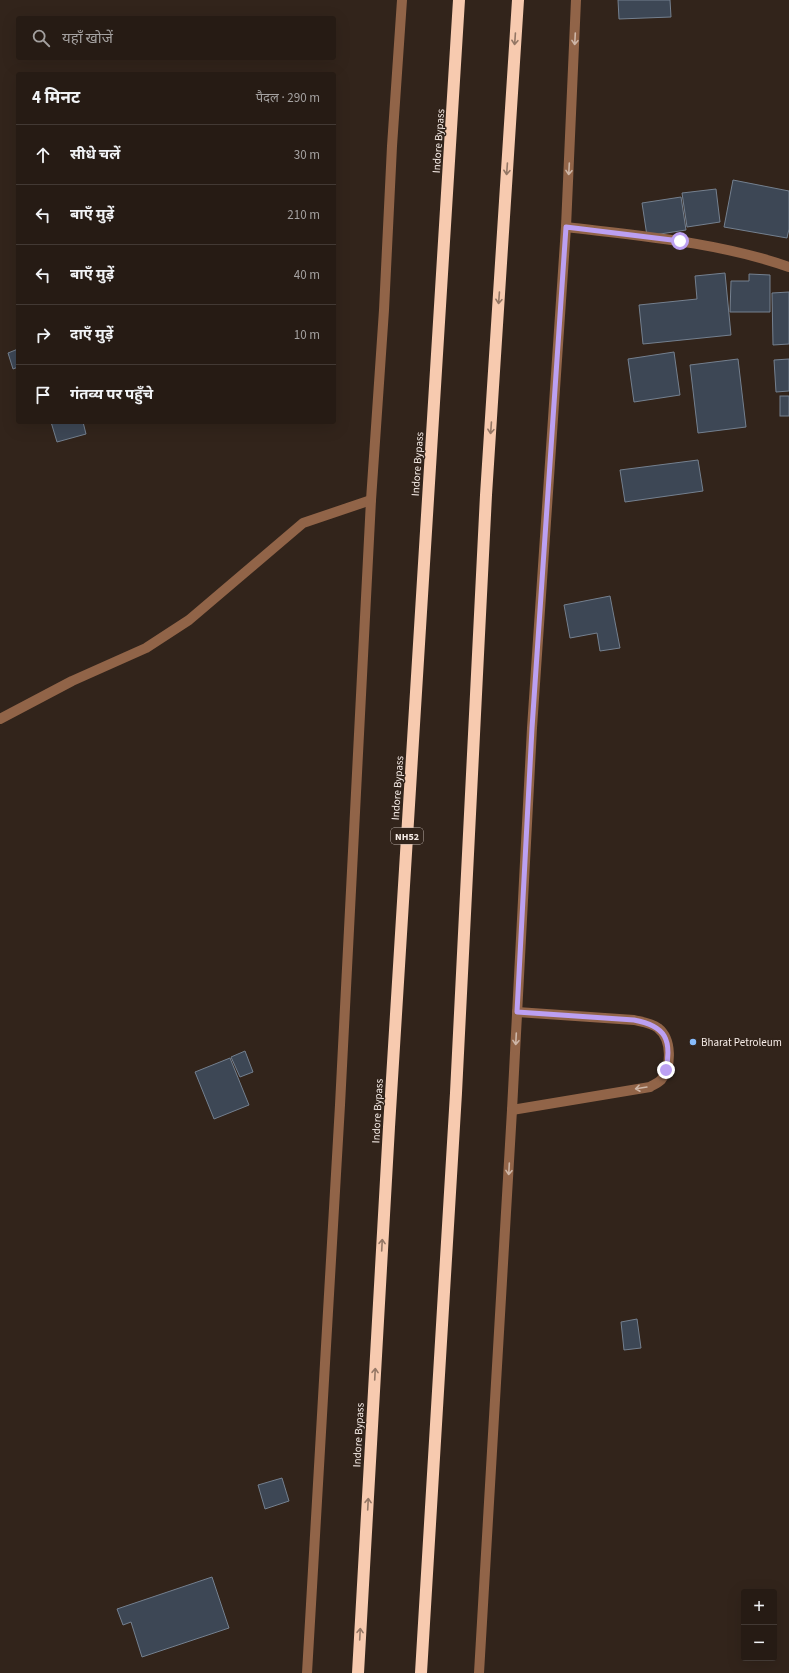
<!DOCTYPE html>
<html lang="hi">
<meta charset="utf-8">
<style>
:root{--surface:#261b14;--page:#2e241d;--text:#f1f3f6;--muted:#a4a1a0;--line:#423934}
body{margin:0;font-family:"Source Sans 3","Noto Sans Devanagari",sans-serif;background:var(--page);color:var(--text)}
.controls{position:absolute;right:12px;bottom:12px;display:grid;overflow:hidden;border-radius:4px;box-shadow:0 4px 16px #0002}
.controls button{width:36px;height:36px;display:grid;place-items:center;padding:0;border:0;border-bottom:1px solid var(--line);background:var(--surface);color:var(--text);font:20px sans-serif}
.stop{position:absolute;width:12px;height:12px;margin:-9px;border:3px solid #bca0f2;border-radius:50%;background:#fff}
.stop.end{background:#bca0f2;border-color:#fff;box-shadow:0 1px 4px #0008}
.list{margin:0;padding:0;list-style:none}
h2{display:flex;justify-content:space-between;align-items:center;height:52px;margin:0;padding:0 16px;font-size:17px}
h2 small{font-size:13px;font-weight:400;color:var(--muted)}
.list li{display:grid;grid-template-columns:26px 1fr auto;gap:12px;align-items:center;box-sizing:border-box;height:60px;padding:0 16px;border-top:1px solid var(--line)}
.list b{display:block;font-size:15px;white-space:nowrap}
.list em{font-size:13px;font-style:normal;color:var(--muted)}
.icon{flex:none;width:22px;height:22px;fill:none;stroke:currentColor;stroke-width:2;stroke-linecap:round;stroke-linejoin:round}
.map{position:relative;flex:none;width:789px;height:1673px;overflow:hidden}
.search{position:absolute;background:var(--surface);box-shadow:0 4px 16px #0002;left:16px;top:16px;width:320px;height:44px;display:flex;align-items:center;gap:10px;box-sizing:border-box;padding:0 14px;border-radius:4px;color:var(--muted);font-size:15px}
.panel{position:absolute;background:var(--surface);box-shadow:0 4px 16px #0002;left:16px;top:72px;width:320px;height:352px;border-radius:4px}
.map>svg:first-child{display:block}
.building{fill:#3d4755;stroke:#74808f}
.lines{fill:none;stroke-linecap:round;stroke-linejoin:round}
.minor{stroke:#916448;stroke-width:10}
.highway{stroke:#f7caaf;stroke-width:12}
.oneway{stroke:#947765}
.oneway2{stroke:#ceb6a7}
.route{stroke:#bca0f2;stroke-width:5}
.poi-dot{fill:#87bbfb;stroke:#32241b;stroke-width:1.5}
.labels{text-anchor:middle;stroke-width:3;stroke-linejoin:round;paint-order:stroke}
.shield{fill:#32241b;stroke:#bbb0aa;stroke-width:1}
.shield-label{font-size:10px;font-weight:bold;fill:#f6ece7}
.street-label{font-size:11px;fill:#f6ece7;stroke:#32241b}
.poi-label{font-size:11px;fill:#f6ece7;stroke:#32241b;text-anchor:start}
</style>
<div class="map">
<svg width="789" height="1673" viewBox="0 0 789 1673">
<rect width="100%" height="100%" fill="#32241b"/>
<g class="building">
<polygon points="618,0 670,0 671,17 619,19"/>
<polygon points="733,180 789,191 789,229 787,238 724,227"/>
<polygon points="716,189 720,222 687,227 682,193"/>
<polygon points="681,197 686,230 647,236 642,203"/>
<polygon points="725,273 731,335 643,344 639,305 697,299 695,276"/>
<polygon points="749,274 770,275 770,312 730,312 731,281 749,281"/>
<polygon points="789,292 789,344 773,345 772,293"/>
<polygon points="18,349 18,367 13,369 8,353"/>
<polygon points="674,352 680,395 634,402 628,359"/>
<polygon points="738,359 746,427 698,433 690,365"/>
<polygon points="789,359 789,391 776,392 774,360"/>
<rect x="780" y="396" width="9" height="20"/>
<polygon points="51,422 83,422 86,434 57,442"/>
<polygon points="698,460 703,491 625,502 620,470"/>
<polygon points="610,596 620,648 600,651 597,633 570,638 564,605"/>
<polygon points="245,1051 253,1072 240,1077 231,1057"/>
<polygon points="230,1058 249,1105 214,1119 195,1072"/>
<polygon points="637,1319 641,1348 624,1350 621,1322"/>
<polygon points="282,1478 289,1501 265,1509 258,1485"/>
<polygon points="212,1577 229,1628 142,1657 131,1622 123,1625 117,1609"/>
</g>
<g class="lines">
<g class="minor">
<path d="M566,227C641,236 718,242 789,267"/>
<polyline points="0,719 72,681 146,648 189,620 303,523 371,500"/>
<path d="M512,1110L650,1087C653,1085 658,1083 661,1080C672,1067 672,1039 658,1028C651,1023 642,1022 634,1020L517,1012"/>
<polyline points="307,1673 340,1105 371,500 384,310 392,146 402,0"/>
<polyline points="479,1673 512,1110 532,728 566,227 576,0"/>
</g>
<g class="highway">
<polyline points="358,1673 389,1127 459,0"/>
<polyline points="421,1673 456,1093 486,495 518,0"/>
</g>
</g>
<defs><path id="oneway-shaft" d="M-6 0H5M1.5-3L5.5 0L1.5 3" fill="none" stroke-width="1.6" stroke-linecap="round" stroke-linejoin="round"/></defs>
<g class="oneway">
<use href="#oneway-shaft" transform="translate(515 39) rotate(94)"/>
<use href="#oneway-shaft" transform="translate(507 169) rotate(94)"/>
<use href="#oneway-shaft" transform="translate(499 298) rotate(94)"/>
<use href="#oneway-shaft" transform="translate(491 428) rotate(94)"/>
<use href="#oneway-shaft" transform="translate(382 1245) rotate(-87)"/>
<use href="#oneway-shaft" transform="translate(375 1374) rotate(-87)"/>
<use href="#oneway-shaft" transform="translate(368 1504) rotate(-87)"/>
<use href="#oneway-shaft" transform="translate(360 1634) rotate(-87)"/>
</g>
<g class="oneway2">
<use href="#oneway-shaft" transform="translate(575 39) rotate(93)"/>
<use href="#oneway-shaft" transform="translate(569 169) rotate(93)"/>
<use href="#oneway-shaft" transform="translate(516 1039) rotate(93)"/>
<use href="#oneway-shaft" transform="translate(641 1088) rotate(171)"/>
<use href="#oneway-shaft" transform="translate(509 1169) rotate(93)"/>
</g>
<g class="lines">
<path class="route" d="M666,1070C672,1040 666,1026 634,1020L517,1012L532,728L566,227L680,241"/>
</g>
<circle class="poi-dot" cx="693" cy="1042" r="4"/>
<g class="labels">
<rect class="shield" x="391" y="828" width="32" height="16" rx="3"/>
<g class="shield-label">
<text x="407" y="840">NH52</text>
</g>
<g class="street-label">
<text transform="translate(438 141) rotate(-86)" y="4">Indore Bypass</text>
<text transform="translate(417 464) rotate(-86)" y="4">Indore Bypass</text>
<text transform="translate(397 788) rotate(-86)" y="4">Indore Bypass</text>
<text transform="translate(377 1111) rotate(-87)" y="4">Indore Bypass</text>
<text transform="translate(358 1435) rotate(-87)" y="4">Indore Bypass</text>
</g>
<g class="poi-label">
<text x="701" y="1046">Bharat Petroleum</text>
</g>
</g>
</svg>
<div class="controls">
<button>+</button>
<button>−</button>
</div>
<div class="stop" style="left:680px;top:241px"></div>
<div class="stop end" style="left:666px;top:1070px"></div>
<div class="search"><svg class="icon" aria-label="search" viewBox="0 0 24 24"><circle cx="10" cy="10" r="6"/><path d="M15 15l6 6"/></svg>यहाँ खोजें</div>
<section class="panel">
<h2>4 मिनट<small>पैदल · 290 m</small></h2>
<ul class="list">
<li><svg class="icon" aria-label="ahead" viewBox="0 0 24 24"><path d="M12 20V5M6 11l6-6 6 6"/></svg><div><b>सीधे चलें</b></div><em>30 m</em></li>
<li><svg class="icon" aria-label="left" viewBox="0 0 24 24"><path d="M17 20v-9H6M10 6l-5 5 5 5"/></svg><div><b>बाएँ मुड़ें</b></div><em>210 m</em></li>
<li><svg class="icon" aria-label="left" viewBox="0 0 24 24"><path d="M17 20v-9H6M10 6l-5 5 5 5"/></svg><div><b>बाएँ मुड़ें</b></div><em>40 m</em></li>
<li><svg class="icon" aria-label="right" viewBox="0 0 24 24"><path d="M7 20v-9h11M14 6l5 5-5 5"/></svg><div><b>दाएँ मुड़ें</b></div><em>10 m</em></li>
<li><svg class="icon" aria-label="arrive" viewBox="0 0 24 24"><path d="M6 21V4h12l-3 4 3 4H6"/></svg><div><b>गंतव्य पर पहुँचे</b></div></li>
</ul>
</section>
</div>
